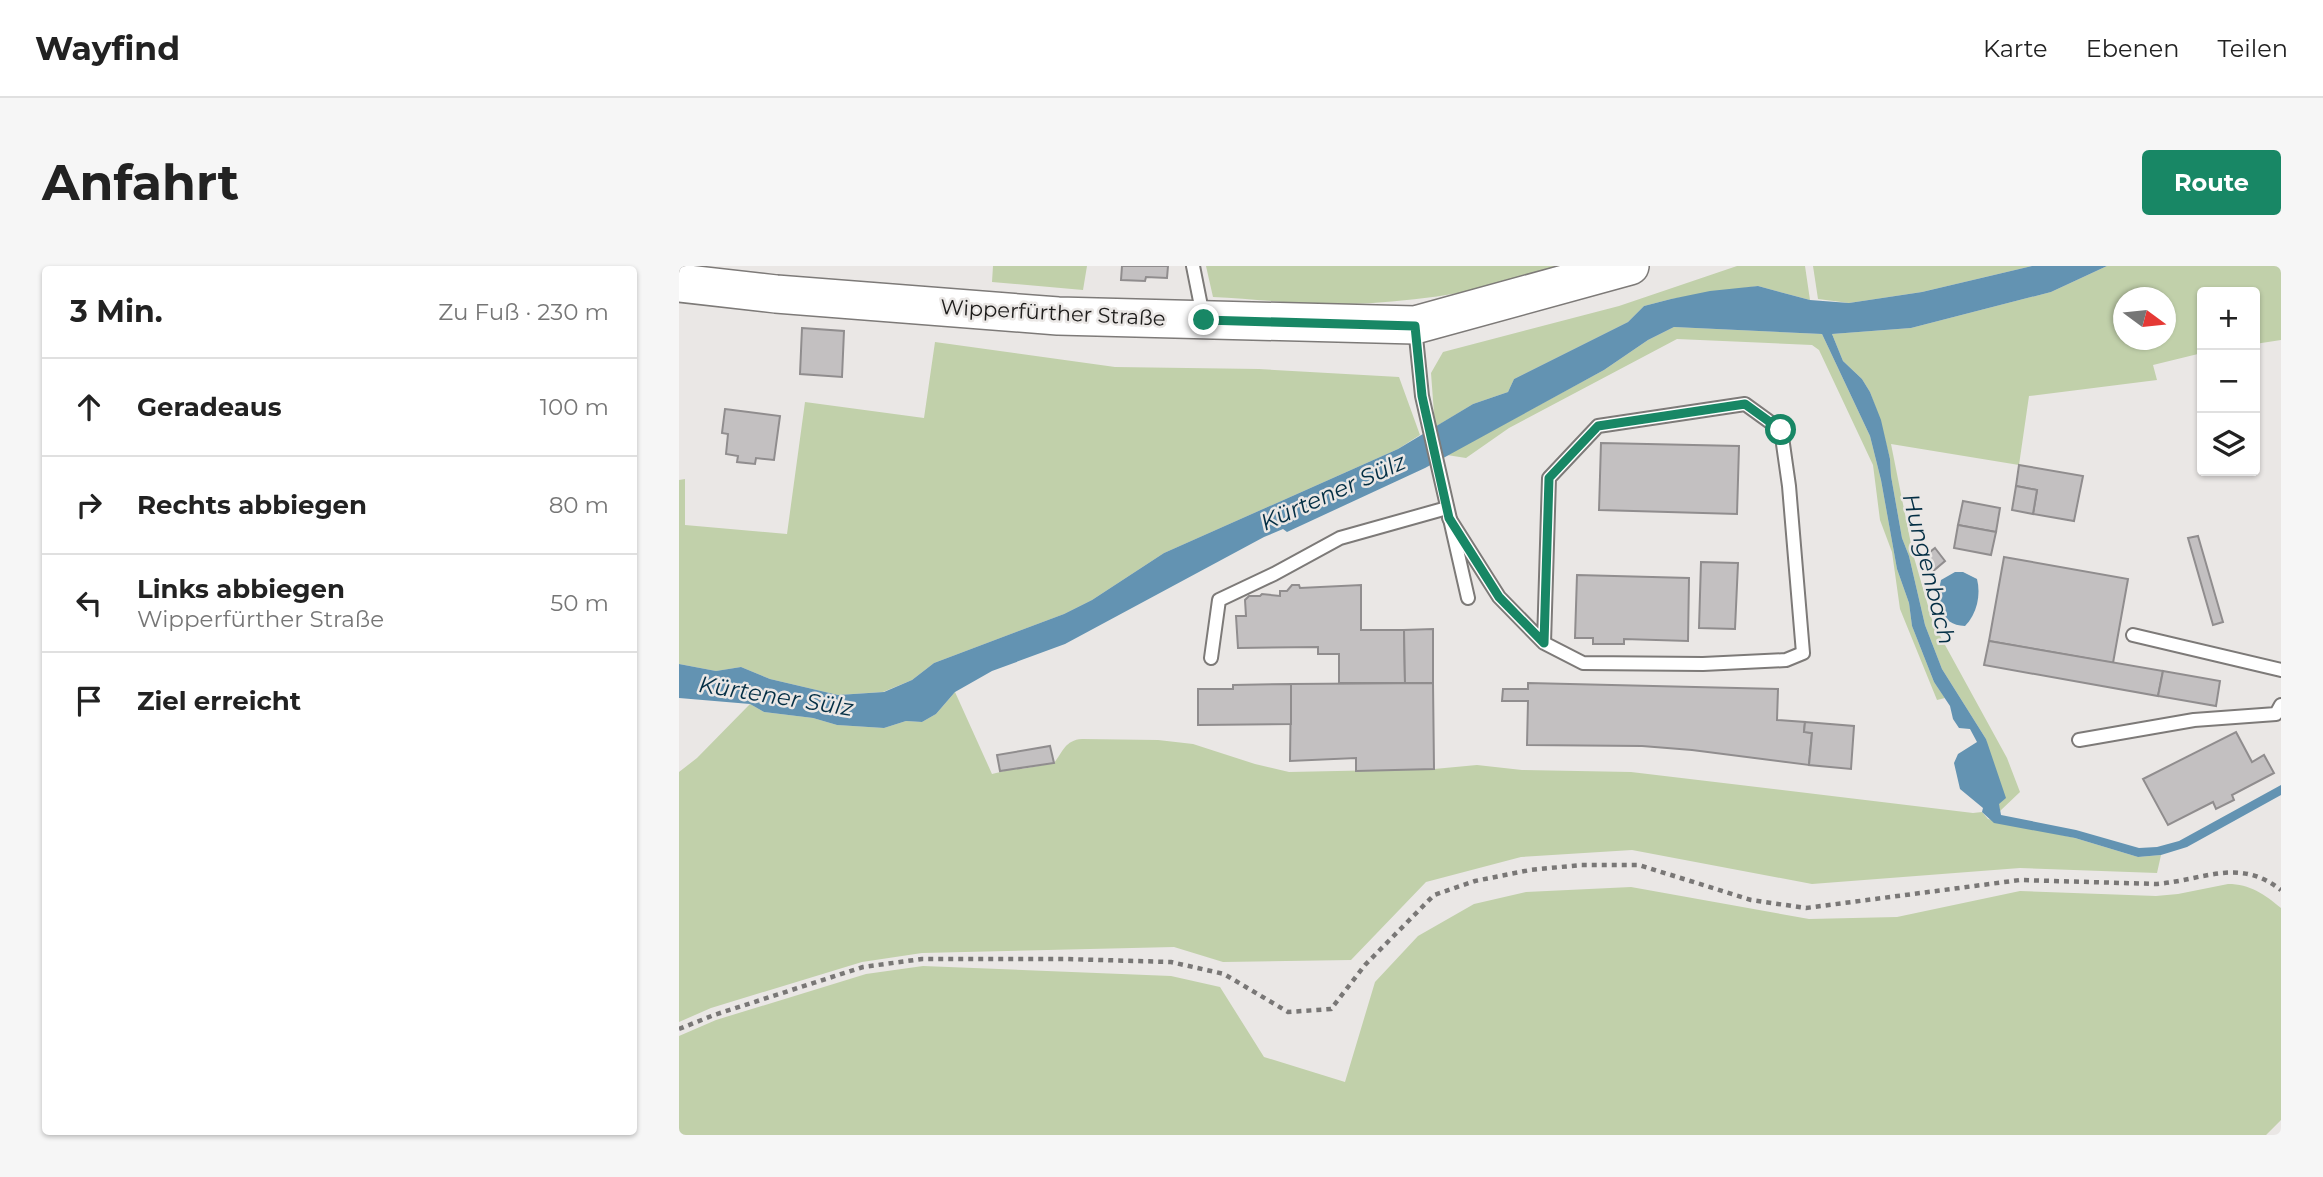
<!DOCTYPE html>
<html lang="de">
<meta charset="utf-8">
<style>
:root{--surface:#fff;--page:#f6f6f6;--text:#222;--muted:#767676;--line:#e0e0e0;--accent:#188765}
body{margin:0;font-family:Montserrat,sans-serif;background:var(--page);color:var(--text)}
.controls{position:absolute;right:21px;top:21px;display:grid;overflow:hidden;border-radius:7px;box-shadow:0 2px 5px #0004}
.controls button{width:63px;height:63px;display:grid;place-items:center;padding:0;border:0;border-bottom:2px solid var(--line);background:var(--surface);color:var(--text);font:35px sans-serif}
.compass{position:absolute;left:1434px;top:21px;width:63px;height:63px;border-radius:50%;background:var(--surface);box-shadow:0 2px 5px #0004;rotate:105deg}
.stop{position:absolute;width:21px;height:21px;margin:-16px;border:5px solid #188765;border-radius:50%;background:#fff}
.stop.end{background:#188765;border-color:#fff;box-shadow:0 2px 7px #0008}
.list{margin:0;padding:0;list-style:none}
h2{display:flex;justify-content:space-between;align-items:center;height:91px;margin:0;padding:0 28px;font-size:30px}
h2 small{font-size:23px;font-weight:400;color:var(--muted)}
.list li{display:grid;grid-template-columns:46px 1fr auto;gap:21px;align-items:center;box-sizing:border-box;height:98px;padding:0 28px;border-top:2px solid var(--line)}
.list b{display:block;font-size:26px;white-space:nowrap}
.list p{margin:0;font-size:23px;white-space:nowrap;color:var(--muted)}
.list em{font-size:23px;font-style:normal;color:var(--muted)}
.icon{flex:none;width:38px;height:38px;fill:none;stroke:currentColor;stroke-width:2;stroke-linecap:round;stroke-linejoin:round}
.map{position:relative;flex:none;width:1602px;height:869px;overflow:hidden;border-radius:7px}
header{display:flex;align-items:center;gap:42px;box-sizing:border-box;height:98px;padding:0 35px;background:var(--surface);border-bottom:2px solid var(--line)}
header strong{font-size:33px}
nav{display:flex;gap:38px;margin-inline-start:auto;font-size:24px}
.intro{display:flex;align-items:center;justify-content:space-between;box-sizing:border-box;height:168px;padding:0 42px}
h1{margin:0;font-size:49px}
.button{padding:18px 32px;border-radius:7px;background:var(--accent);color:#fff;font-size:24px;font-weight:700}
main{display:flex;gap:42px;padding:0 42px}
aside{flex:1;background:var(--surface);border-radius:7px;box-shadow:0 2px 5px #0004}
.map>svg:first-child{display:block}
.green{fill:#c1d0aa;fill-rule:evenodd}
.water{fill:#6393b2}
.building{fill:#c3c0c1;stroke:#908d8e;stroke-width:2}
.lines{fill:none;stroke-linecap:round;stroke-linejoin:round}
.service-casing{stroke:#7d7a78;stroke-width:16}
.secondary-casing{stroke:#7d7a78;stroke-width:40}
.path{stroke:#797776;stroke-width:4.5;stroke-dasharray:5 5;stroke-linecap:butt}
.service{stroke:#fff;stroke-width:12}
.secondary{stroke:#fff;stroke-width:37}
.route{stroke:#188765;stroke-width:9}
.labels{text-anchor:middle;stroke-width:5;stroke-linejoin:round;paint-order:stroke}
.street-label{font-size:21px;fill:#1c1b1a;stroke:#eae7e5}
.water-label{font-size:23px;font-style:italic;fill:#032e44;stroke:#eae7e5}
</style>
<header>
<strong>Wayfind</strong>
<nav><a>Karte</a><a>Ebenen</a><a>Teilen</a></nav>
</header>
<div class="intro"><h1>Anfahrt</h1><a class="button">Route</a></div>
<main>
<aside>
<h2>3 Min.<small>Zu Fuß · 230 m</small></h2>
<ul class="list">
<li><svg class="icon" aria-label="ahead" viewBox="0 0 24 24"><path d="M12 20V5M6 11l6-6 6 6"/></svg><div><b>Geradeaus</b></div><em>100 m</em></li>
<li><svg class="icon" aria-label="right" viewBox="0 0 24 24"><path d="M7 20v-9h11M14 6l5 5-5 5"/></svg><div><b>Rechts abbiegen</b></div><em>80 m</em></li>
<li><svg class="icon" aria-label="left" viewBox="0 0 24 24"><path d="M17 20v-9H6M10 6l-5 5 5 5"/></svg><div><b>Links abbiegen</b><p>Wipperfürther Straße</p></div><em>50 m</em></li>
<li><svg class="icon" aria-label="arrive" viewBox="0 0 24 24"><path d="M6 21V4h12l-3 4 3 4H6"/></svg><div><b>Ziel erreicht</b></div></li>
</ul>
</aside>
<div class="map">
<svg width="1602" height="869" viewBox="0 0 1602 869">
<rect width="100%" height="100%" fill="#eae7e5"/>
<g class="green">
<polygon points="314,0 408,0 404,24 313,16"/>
<path d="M527,0H884C816,24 740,36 668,38C624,39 578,33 534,31Z"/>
<polygon points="1058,0 1126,0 1131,34 1079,20 992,33 965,40 949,56 835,113 829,126 794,138 756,161 752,107 764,86 940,40"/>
<polygon points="1134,0 1353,0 1243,26 1170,37 1139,33"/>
<path d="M1428,0H1602V74L1576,78V26H1523V87L1474,99L1478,114L1350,130L1340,199L1212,178L1234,288L1254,357L1328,492L1341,526L1321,545L1307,473L1263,403L1246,359L1230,290L1223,272L1212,210L1211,193L1201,154L1191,126L1183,113L1164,95L1153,68L1232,62L1372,26ZM1444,32H1486V74H1444Z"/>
<polygon points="995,61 1143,68 1191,170 1202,214 1218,303 1230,337 1233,360 1255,416 1266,432 1258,434 1221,343 1213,286 1201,254 1194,199 1140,84 1133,79 998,73 830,162 787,192 768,189 925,104 969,74"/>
<polygon points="256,76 436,101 580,103 720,111 741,169 719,183 485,287 413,334 385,348 255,397 233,414 204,426 159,429 91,413 62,401 37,405 0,398 0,214 6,213 6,259 108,268 126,136 245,152"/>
<path d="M276,426L313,508L342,501L343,503L375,497C384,486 386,474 403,473L479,474L514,478L576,498L610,506L755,503L798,499L843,504L952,506L1294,547L1303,546L1309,553L1396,572L1459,591L1482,589L1478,607L1341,602L1133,618L953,584L842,591L747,616L672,694L544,696L495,681L243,687L183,696L32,742L0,756V506L18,492L71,438L85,446L134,452L158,459L205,462L227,455L243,456L257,448Z"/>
<path d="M1549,618C1571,618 1585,628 1602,642V854L1587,869H0V770L37,754L187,708L244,700L492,710L541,721L585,791L666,816L696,716L739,670L795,638L847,626L952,621L1130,653L1218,651L1341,625L1477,630L1499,628Z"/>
</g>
<g class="water">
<polygon points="1353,0 1428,0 1372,26 1232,62 1153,68 1164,95 1183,113 1191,126 1202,154 1211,193 1212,210 1223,272 1230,290 1246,359 1263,403 1307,473 1327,532 1320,538 1322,549 1397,564 1460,582 1478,581 1500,575 1602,519 1602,529 1508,581 1482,589 1459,591 1396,572 1315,557 1303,546 1304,542 1281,523 1275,497 1279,488 1298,476 1291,463 1280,462 1274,453 1271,440 1255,416 1233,360 1230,337 1218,303 1202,214 1191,170 1143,68 995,61 969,74 925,104 746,202 608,266 604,263 585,271 386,378 313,405 276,426 257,448 243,456 227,455 205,462 158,459 134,452 85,446 71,438 0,432 0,398 37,405 62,401 91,413 159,429 205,426 233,414 255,397 385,348 413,334 485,287 719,183 794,138 829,126 835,113 949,56 965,40 992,33 1031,25 1079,20 1131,34 1170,37 1243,26"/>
<path d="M1276,306H1284L1298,313C1302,329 1298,348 1286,360C1260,359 1257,336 1262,314Z"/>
</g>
<g class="building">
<polygon points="443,0 489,0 488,12 467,11 466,15 442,14"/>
<polygon points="123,62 165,65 163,111 121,108"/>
<polygon points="46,143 101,150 95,194 77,192 76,198 58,196 59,190 47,188 49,168 43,167"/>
<polygon points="922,177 1060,180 1058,248 920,244"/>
<polygon points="1340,199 1404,210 1395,255 1354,248 1358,224 1337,220"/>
<polygon points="1337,220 1358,224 1354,248 1333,244"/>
<polygon points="1284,235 1321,242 1317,266 1279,259"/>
<polygon points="1279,259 1317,266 1312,289 1275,282"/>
<polygon points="1519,270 1544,356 1534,359 1509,272"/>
<polygon points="1256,282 1266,295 1253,306 1242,293"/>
<polygon points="1325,291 1449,313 1434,397 1310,375"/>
<polygon points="1022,296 1059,297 1056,363 1020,362"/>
<polygon points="898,309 1010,312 1009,375 945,373 945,378 914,378 914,372 896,372"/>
<polygon points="613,319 620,319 621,322 682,319 682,364 725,364 726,417 660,417 660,388 639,388 639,381 559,382 557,350 567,350 566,334 570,330 581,330 583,328 601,330 601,325 608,325"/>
<polygon points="754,363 754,417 726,417 725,364"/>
<polygon points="1310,375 1484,405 1479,430 1305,399"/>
<polygon points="1484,405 1541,415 1537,440 1479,430"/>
<polygon points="754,417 755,503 677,505 677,492 611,495 612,418"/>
<polygon points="849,417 1099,423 1098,454 1126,456 1125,466 1133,467 1130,499 1013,484 963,480 848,479 849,435 823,435 824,423 849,423"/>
<polygon points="612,418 612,458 519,459 519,423 554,423 554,419"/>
<polygon points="1126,456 1175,460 1172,503 1130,499 1133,467 1125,466"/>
<polygon points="1557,466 1573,496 1585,489 1595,507 1553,529 1555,534 1537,543 1534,536 1489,559 1464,513"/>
<polygon points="371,480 375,497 321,505 318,489"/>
</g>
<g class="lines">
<defs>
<g id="service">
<polyline points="514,0 524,50"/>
<polyline points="736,61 743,130 789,332"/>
<polyline points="770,252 820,331 865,377 904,397 1024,398 1107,394 1124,387 1110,220 1102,164 1066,138 919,160 870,212 865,377"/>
<polyline points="1454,369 1602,404"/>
<polyline points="532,392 540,334 595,308 661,272 768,242"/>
<polyline points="1400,474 1515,454 1597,448 1602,439"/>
</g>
<polyline id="secondary" points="0,17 97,28 379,50 736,59 951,0"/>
</defs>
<use href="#service" class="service-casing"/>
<use href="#secondary" class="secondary-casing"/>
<path class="path" d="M0,763L35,749L184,701L243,693H386L492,696L545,708L609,746L652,743L686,699L755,629L796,615L851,604L902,599H960L1072,634L1127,642L1341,614L1478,618C1525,614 1560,591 1602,624"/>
<use href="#service" class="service"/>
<use href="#secondary" class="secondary"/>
</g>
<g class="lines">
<polyline class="route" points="525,54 736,60 743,130 770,252 820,331 865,377 870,212 919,160 1066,138 1102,164"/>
</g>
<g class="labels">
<g class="street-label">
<text transform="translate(374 47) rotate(3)" y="7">Wipperfürther Straße</text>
</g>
<g class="water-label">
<text transform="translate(654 226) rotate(-24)" y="8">Kürtener Sülz</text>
<text transform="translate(1250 303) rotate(76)" y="8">Hungenbach</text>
<text transform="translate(97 430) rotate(9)" y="8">Kürtener Sülz</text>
</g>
</g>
</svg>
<div class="controls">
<button>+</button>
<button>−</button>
<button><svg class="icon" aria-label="layers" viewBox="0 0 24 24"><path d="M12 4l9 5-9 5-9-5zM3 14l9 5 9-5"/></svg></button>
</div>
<svg class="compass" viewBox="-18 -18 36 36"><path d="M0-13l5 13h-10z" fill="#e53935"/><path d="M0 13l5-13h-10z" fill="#767676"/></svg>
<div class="stop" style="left:1102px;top:164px"></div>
<div class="stop end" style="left:525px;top:54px"></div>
</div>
</main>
